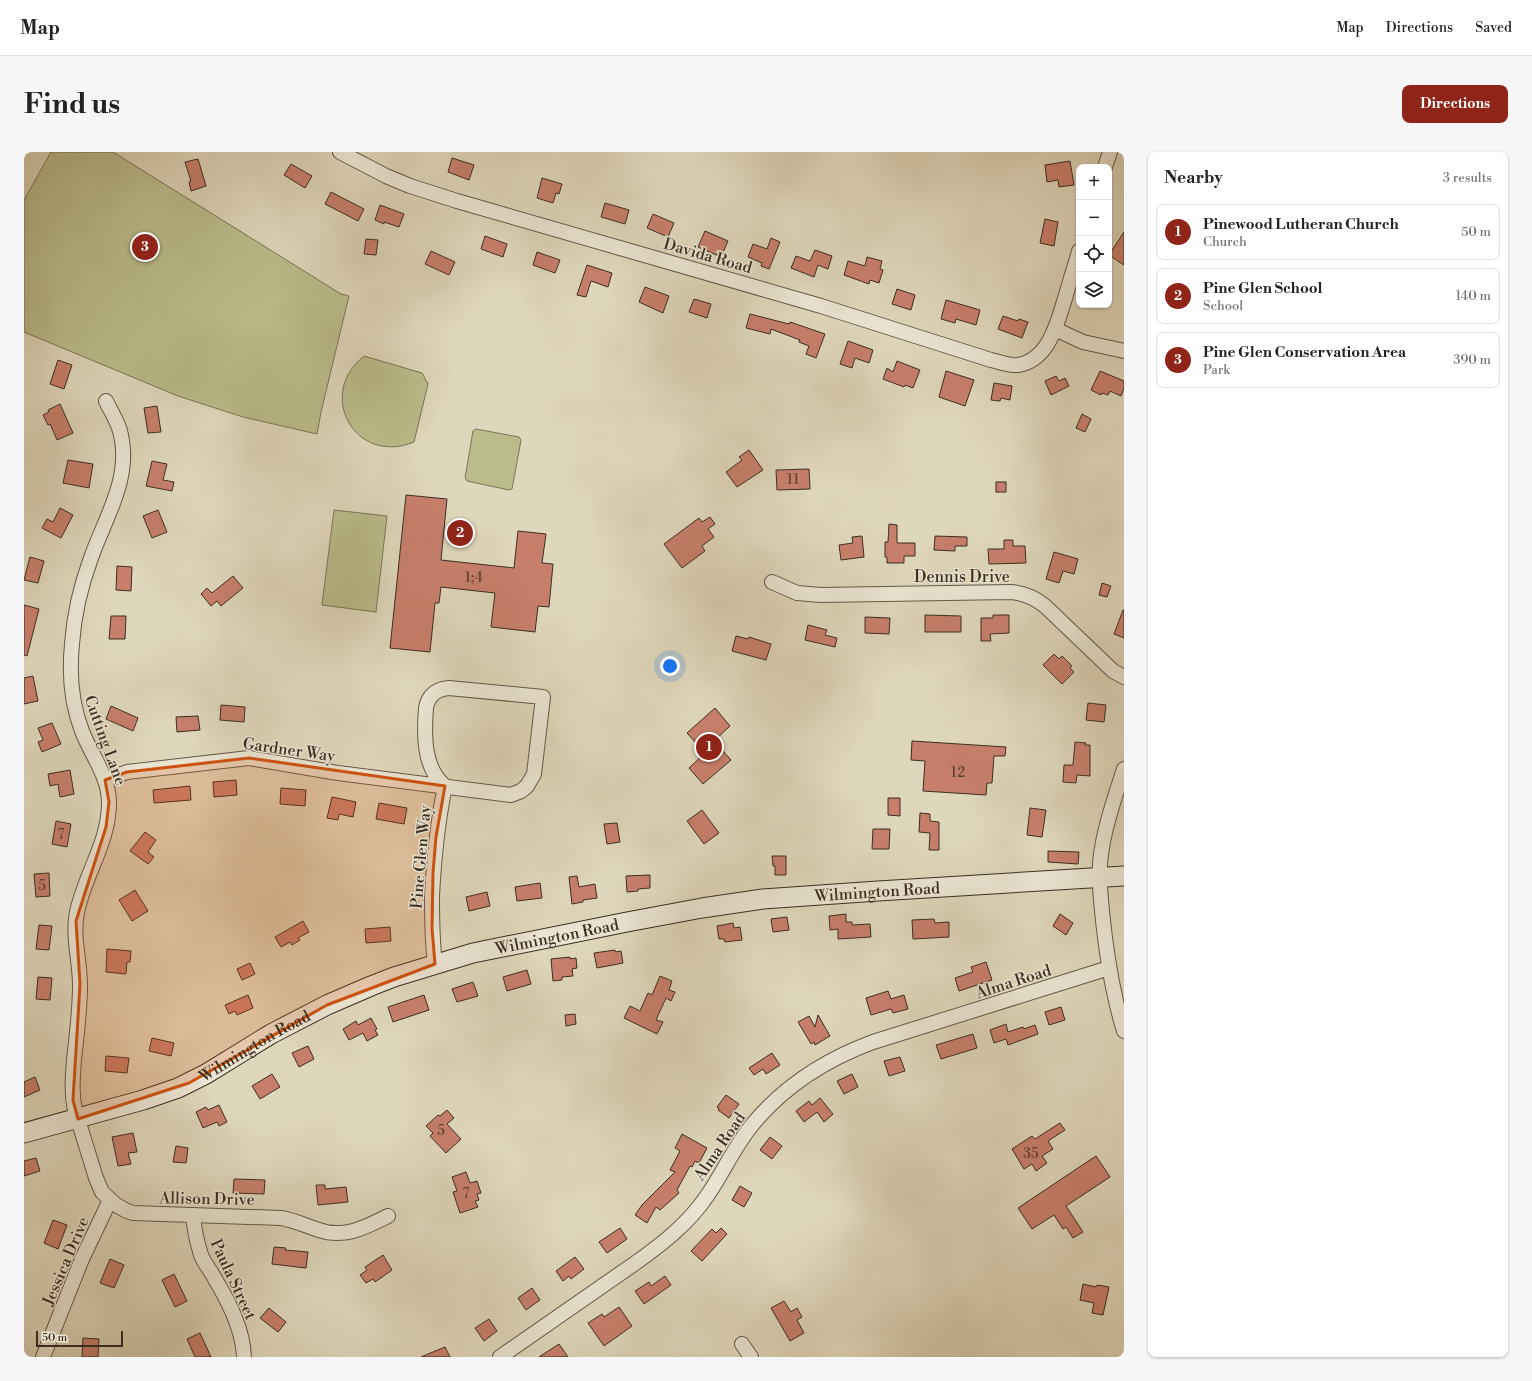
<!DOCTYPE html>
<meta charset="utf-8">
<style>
:root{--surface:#fff;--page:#f6f6f6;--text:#222;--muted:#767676;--line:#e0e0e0;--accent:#8f2418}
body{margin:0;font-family:"Libre Bodoni",serif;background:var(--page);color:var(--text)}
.controls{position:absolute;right:12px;top:12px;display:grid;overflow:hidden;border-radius:8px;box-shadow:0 1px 3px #0004}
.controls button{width:36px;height:36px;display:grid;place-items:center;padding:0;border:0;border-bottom:1px solid var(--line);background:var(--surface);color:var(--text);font:20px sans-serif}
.scale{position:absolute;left:12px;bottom:10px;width:87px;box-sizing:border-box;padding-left:4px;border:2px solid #3c2d21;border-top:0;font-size:11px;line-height:14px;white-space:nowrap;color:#3c2d21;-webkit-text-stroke:3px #eae5d3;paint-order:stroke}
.you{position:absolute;left:646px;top:514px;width:14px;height:14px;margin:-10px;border:3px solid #fff;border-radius:50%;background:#1a73e8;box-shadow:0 0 0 6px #1a73e833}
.badge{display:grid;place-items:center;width:26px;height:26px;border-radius:50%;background:var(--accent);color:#fff;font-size:13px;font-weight:700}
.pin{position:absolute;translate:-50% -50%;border:2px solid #fff;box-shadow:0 1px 4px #0006}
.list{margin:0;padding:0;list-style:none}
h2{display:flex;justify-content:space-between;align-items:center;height:52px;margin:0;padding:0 16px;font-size:17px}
h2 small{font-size:13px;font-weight:400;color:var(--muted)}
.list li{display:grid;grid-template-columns:26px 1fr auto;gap:12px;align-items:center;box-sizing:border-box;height:56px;margin:0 8px 8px;padding:0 8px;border:1px solid var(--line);border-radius:8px}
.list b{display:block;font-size:15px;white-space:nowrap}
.list p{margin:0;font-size:13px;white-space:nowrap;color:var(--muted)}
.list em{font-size:13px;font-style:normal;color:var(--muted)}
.icon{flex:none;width:22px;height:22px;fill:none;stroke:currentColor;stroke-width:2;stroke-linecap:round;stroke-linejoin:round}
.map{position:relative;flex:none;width:1100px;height:1205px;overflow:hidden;border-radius:8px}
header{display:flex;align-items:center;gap:24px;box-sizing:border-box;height:56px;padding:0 20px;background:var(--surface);border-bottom:1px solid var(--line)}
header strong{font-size:19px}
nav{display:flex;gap:22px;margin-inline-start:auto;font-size:14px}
.intro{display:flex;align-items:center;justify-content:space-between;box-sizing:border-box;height:96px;padding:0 24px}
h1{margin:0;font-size:28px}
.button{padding:10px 18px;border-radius:8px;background:var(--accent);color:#fff;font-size:14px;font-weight:700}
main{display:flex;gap:24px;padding:0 24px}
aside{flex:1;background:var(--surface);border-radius:8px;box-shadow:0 1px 3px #0004}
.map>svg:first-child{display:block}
.green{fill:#babc8b;stroke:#7b7456}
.building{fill:#c77f6c;stroke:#3c2d21}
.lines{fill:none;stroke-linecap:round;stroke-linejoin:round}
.street-casing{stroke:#655848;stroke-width:16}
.secondary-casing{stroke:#3c2d21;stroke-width:21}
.street{stroke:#eae5d3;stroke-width:14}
.secondary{stroke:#eae5d3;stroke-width:19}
.marked{fill:#ce520f;fill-opacity:0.2;stroke:#ce520f;stroke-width:3;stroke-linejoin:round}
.labels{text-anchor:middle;stroke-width:3;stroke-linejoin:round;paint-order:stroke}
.number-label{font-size:14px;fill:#5f4234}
.street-label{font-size:16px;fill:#3c2d21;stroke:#eae5d3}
</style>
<header>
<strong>Map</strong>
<nav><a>Map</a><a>Directions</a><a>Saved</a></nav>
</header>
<div class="intro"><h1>Find us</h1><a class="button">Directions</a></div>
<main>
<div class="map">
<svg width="1100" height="1205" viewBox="0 0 1100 1205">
<rect width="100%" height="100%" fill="#dfd7bb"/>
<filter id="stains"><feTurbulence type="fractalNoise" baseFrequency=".005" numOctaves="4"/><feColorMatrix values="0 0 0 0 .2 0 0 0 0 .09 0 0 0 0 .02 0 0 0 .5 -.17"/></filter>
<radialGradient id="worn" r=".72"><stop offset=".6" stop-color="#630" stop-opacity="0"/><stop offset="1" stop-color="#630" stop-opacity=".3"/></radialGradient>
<g class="green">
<polygon points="27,0 89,0 317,142 325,144 297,260 293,282 219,265 154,244 0,180 0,48"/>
<path d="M340,204L398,221L404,232L390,290C332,314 291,243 340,204Z"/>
<polygon points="452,277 495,285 497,288 488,337 485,338 443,329 441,326 449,279"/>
<polygon points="310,358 363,364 352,460 298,453"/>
</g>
<g class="building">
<polygon points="428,6 450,13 445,28 424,20"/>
<polygon points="174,7 182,34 167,39 165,30 167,29 161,10"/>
<polygon points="1046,9 1050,33 1035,35 1034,28 1023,30 1021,13"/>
<polygon points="267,12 288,24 281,36 260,23"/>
<polygon points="518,26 538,32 535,42 532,41 529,51 513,46"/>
<polygon points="307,40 340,57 334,69 301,52"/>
<polygon points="581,51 605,58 601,72 577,65"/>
<polygon points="356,53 380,62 375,75 360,70 360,72 351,68"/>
<polygon points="629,62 650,71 644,85 623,76"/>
<polygon points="1021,67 1034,70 1030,94 1016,91"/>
<polygon points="681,79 704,89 697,105 674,95"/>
<polygon points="1100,80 1100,113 1085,103"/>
<polygon points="461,84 483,92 479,105 457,97"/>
<polygon points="747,86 756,90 745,117 737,114 738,111 724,105 729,92 743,97"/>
<polygon points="342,87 354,88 352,103 340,102"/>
<polygon points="791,98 808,104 804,117 794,113 790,125 767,116 772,104 786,109"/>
<polygon points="407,99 431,110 425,123 401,112"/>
<polygon points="513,100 536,108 531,121 509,113"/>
<polygon points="843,105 858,109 856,117 859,118 855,131 846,128 845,132 820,123 824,109 841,114"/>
<polygon points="563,113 588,121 584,135 567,129 562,145 553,143"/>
<polygon points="621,135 645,144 639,161 615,150"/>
<polygon points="873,137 891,143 887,158 868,152"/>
<polygon points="670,147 687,152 683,166 665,160"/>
<polygon points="922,148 956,158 952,173 932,167 931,171 917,167"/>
<polygon points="726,162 765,172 766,170 801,182 792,206 782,202 785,194 775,190 776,188 747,177 746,182 722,176"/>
<polygon points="979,164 994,169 995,167 1004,170 998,186 974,177"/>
<polygon points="824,189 849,198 845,211 831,206 828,216 816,212"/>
<polygon points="34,208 48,213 40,237 26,232"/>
<polygon points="873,209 896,218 889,236 881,233 880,235 859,227 863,216 869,220"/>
<polygon points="922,219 950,228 941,254 915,245"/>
<polygon points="1076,219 1100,229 1100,236 1097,244 1086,239 1084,243 1078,241 1077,243 1067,238"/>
<polygon points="1032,224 1035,229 1041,226 1045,234 1027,243 1021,229"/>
<polygon points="970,231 988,234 986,248 977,246 976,249 967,248"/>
<polygon points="36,252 49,281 33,288 26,272 24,273 19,263 25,260 24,258"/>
<polygon points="133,254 137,280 124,281 120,256"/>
<polygon points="1058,262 1067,267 1061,280 1052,276"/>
<polygon points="725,298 739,318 713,335 702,320 718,308 715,305"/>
<polygon points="44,308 69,312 65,336 39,331"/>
<polygon points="128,309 143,312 139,328 150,330 148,339 122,334"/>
<polygon points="785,317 786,337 753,338 752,318"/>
<rect x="972" y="330" width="10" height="10"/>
<polygon points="382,343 423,347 417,408 490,416 494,379 522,382 518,411 529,412 525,455 514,454 511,480 467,475 471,441 417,435 415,451 411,451 406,500 366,496"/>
<polygon points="36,356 49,363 37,386 18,376 23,367 29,370"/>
<polygon points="134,358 143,380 128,386 119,364"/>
<polygon points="686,365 691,372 684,377 690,385 678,394 681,399 658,416 640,392 675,366 678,370"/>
<polygon points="865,372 873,373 873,391 891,391 891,404 880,404 880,411 863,411 863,405 861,405 861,390 864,390"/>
<polygon points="838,384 840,405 817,408 815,393 829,391 828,385"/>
<polygon points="911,384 943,385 943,394 931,394 931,399 910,398"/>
<polygon points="980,388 989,388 989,394 1001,394 1002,411 965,412 964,397 980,397"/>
<polygon points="1030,400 1054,407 1050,422 1039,419 1035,431 1022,427"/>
<polygon points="6,405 20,409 14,431 0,428"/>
<polygon points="93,414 108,415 107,439 92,438"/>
<polygon points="209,424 219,436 197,454 193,449 187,454 177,442 183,436 188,441"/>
<polygon points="1078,431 1087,434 1083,445 1075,443"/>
<polygon points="0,453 15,457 3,504 0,503"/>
<polygon points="1099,458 1100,458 1100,486 1090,482"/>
<polygon points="901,463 937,464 937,480 901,480"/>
<polygon points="969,463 985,463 985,481 966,482 967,489 957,489 957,466 969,466"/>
<polygon points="87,464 102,464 101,487 85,487"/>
<polygon points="841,465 866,466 865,482 841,481"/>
<polygon points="784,473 803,478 801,483 813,486 811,495 781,488"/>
<polygon points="712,484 724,487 725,485 747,492 742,508 708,499"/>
<polygon points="1030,502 1035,507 1038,504 1048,514 1046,516 1050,520 1038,532 1019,513"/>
<polygon points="9,524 14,549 0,552 0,526"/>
<polygon points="1064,551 1082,553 1080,570 1062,568"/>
<polygon points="197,553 221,555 220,570 196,568"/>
<polygon points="87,554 114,566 109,579 82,567"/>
<polygon points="691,556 706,574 690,589 707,608 679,632 665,616 681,601 663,581"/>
<polygon points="174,564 176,578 153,580 152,565"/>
<polygon points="28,571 37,592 18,600 14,590 19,588 14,576"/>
<polygon points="888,589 982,595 981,604 970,604 968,631 963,631 962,643 899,639 901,609 887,608"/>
<polygon points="1051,590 1062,591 1061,593 1066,593 1066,624 1053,623 1052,631 1039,630 1040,613 1049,613"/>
<polygon points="46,618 50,642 36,645 34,632 26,634 24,622"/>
<polygon points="212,628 213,643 190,645 189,630"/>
<polygon points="166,634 167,648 130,651 129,638"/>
<polygon points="257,636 282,638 281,654 256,652"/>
<polygon points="308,645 332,650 329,665 315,662 314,668 303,666"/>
<polygon points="864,646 876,646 876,664 864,663"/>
<polygon points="355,651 383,656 380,672 352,667"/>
<polygon points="1006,656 1022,658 1018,685 1003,683"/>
<polygon points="678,658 695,681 680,692 663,669"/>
<polygon points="896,661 906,662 906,669 915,670 915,698 905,698 906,681 895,680"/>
<polygon points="32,669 47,672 43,695 28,692"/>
<polygon points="593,671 596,690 583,692 580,672"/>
<polygon points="849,677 866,677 865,697 848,697"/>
<polygon points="121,680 132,688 124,700 130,705 124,712 106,699"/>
<polygon points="1024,699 1055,700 1054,712 1024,710"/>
<polygon points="748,704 762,704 762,723 751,723 751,714 749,714"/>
<polygon points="25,721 26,744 12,745 10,722"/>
<polygon points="626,723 626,736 614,737 614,739 603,740 602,724"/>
<polygon points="553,724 555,735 571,732 573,746 559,748 559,750 548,752 545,725"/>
<polygon points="516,731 518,746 493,749 491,735"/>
<polygon points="111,738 124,759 108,769 95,748"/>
<polygon points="463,740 466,754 445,759 442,745"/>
<polygon points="822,762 822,770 828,770 828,773 846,772 847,785 814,787 814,777 806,778 805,764"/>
<polygon points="1036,762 1049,771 1042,783 1029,774"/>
<polygon points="763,765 765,778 749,780 747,767"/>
<polygon points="910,767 911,771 925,770 925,785 889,787 888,768"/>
<polygon points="279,769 285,780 274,786 276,788 268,793 266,790 257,795 251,785"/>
<polygon points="709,771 710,776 716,775 718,788 701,790 700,787 695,787 693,774"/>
<polygon points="15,773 28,774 25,798 12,797"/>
<polygon points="366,775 367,789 342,791 341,777"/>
<polygon points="83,797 107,799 106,810 103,810 102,822 82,820"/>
<polygon points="591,798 591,800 597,799 599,811 573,816 570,801"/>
<polygon points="546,805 546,807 552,806 553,816 548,817 549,824 538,825 538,828 529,829 527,807"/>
<polygon points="962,810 968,828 935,839 931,826 949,820 947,815"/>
<polygon points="226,811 231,822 218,828 213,817"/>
<polygon points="503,818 507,832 483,839 479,825"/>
<polygon points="636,824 648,829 645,838 651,840 647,849 642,846 632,868 639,870 633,882 600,866 606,854 616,859 624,841 628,843"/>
<polygon points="14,825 28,826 26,848 12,847"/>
<polygon points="449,830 454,844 433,850 428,837"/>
<polygon points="864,839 867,847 880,843 884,857 869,861 867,857 847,863 842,846"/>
<polygon points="224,843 229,856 213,863 211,859 205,862 201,853"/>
<polygon points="400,843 405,858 369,870 364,855"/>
<polygon points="1037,855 1041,868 1025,873 1021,860"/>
<polygon points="551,862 552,872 542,874 541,863"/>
<polygon points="794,863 806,884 791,893 790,890 787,892 774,870 785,864 791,875"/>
<polygon points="347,866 353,877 351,878 354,883 343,889 339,881 325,888 319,877 332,869 334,873"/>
<polygon points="982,872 984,880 999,875 1000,877 1011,873 1014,882 984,893 982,887 970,891 966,878"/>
<polygon points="949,882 953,896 917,907 912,893"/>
<polygon points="128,886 150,891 147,904 125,899"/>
<polygon points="284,894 290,907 275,915 268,901"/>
<polygon points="748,901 756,913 742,922 739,917 730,923 725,916"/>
<polygon points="82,904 105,906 103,921 81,919"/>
<polygon points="876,905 881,919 865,924 860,909"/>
<polygon points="248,922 256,935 236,947 228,934"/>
<polygon points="828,922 834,935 820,942 813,929"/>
<polygon points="11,925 16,938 0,945 0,930"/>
<polygon points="702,943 715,952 705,966 694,958 695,956 693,955"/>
<polygon points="796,946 809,962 800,970 793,960 780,970 772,959 785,949 788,953"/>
<polygon points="195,953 203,970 195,974 193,970 179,976 172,960 182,955 184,958"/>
<polygon points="423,958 430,966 423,972 437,987 422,1001 406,984 409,981 402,974 414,963 416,964"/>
<polygon points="1036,971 1041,978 1024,989 1029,997 1018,1004 1023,1011 1012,1019 1008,1012 1000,1017 988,997 1008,984 1011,987"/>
<polygon points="109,981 113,1000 104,1001 107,1012 94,1014 88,985"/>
<polygon points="658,982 683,996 675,1011 671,1009 668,1015 666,1014 653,1038 655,1041 636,1058 632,1055 623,1071 611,1063 618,1053 651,1020 646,1018 656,999 651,996"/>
<polygon points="746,985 758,994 748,1007 736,998"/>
<polygon points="152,994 164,996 162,1011 149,1010"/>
<polygon points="1072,1004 1086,1025 1042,1054 1059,1080 1049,1086 1042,1075 1039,1077 1030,1063 1008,1077 994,1056"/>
<polygon points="12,1006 16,1019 0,1024 0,1009"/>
<polygon points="442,1020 446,1031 453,1029 457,1041 453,1042 455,1048 451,1049 454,1055 436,1061 429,1040 433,1039 428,1025"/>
<polygon points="210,1027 241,1028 240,1042 209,1041"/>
<polygon points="292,1033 301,1033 301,1037 322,1035 324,1050 294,1053"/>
<polygon points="716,1034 728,1041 720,1055 708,1048"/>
<polygon points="29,1068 43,1073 34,1097 20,1091"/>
<polygon points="596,1076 603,1087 583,1101 575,1090"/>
<polygon points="697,1076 703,1082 678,1109 667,1099 688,1077 692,1081"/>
<polygon points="250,1095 262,1096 261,1098 284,1100 282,1116 248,1112"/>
<polygon points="359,1103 368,1118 351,1130 349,1127 342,1131 336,1123 343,1118 341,1115"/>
<polygon points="551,1105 560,1117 547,1127 545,1124 539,1129 532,1119"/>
<polygon points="86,1107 100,1113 90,1136 76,1131"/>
<polygon points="150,1122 163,1149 151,1155 138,1128"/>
<polygon points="641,1124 647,1133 620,1152 611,1139 625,1130 627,1134"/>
<polygon points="1059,1132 1072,1135 1073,1133 1085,1135 1079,1163 1068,1161 1070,1151 1056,1148"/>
<polygon points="508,1136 516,1148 502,1158 494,1146"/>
<polygon points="760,1149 767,1160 773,1156 778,1165 773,1168 780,1181 766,1189 747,1156"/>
<polygon points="595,1155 608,1174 580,1194 564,1171 578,1162 580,1165"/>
<polygon points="245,1156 262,1170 254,1180 236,1166"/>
<polygon points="465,1167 473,1179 460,1189 451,1176"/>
<polygon points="176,1181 187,1205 171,1205 163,1187"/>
<polygon points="59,1186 75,1187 74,1205 58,1205"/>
<polygon points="535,1192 544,1205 515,1205"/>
<polygon points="421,1195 426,1205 397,1205"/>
</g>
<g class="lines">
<defs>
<g id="street">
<path d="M316,0L362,24L386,34L433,49L797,154L967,208C976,210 986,214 994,213C1026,208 1034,168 1042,143C1046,128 1051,114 1055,99"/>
<polyline points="1081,15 1086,0"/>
<polyline points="1031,177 1059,190 1100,199"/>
<path d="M82,249C87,260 95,271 97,283C107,327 81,366 67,406C57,433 50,463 48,492C45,522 47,551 58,579C67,603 85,624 85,651C85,690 61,722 53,760C48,784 56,809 56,833C56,858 53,882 50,907C49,924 47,941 51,958L72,1026L78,1040L92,1053L103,1059L109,1061L257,1066C270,1068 282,1074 295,1078C320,1087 342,1075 364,1064"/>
<path d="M748,430L773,441L797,443L987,440C1000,441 1010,445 1021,454L1089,519L1100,525"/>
<path d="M1100,617C1092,642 1082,669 1078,696C1074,717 1076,738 1078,759C1082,800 1088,840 1100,879"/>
<path d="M81,628L103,620L225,606L314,621L487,643L497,639L503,634L510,622L519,545L425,536C412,537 404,544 402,556C400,582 399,616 421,634"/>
<path d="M411,812C408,789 408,767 408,744C410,705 413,673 421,634"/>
<path d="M169,1063C170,1076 173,1090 177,1103C180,1111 187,1119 191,1127C205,1150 219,1177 220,1205"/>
<polyline points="718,1192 727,1205"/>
<polyline points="19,1205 58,1107 86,1048"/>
<path d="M476,1205L610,1112C637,1093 664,1072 683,1044C699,1021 710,995 728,973C760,934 803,907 849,890L1085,816"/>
</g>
<g id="secondary">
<path id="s1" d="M0,981L119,948L154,936L182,922L247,882L303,853L347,834L370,825L449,801L603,770L678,756L739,747L854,739L1100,724"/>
</g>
</defs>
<use href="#street" class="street-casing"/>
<use href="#secondary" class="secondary-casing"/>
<use href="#street" class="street"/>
<use href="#secondary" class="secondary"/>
</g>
<path class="marked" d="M225,606L421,634L412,685L409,721L408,776L411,812L303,853L165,931L54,967L49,948L56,832L52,769L82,675L85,650L81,628L103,620Z"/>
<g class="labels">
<g class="number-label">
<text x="769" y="332">11</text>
<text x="450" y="430">1;4</text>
<text x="934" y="625">12</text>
<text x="37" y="687">7</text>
<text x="18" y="738">5</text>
<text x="417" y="983">5</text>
<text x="1007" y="1006">35</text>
<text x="442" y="1046">7</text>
</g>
<g class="street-label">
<text transform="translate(684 103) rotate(16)" y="6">Davida Road</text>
<text x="938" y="430">Dennis Drive</text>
<text transform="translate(82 588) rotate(70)" y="6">Cutting Lane</text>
<text transform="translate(265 597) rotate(8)" y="6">Gardner Way</text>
<text transform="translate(396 705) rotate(-85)" y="6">Pine Glen Way</text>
<text dy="6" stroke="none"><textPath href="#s1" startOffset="896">Wilmington Road</textPath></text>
<text dy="6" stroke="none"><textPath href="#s1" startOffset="572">Wilmington Road</textPath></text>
<text transform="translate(989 829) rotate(-18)" y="6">Alma Road</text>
<text dy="6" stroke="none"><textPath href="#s1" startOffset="248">Wilmington Road</textPath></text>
<text transform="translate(695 994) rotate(-56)" y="6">Alma Road</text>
<text transform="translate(183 1046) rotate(1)" y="6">Allison Drive</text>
<text transform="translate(41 1109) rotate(-67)" y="6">Jessica Drive</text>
<text transform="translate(210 1127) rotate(65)" y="6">Paula Street</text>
</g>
</g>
<rect width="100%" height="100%" filter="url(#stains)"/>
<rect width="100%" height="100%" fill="url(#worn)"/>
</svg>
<div class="controls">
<button>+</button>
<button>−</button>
<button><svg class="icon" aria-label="locate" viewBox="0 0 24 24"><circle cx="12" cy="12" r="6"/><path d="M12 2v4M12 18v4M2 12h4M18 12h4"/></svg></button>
<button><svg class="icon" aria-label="layers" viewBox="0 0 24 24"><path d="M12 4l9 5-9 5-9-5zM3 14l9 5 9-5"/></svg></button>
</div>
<div class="scale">50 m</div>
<div class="you"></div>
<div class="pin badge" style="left:685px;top:595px">1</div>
<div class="pin badge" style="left:436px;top:381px">2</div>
<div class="pin badge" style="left:121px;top:95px">3</div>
</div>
<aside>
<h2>Nearby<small>3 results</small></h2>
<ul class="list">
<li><span class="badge">1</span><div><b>Pinewood Lutheran Church</b><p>Church</p></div><em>50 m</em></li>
<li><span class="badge">2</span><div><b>Pine Glen School</b><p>School</p></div><em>140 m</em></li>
<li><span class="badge">3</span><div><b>Pine Glen Conservation Area</b><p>Park</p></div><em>390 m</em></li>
</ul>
</aside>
</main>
